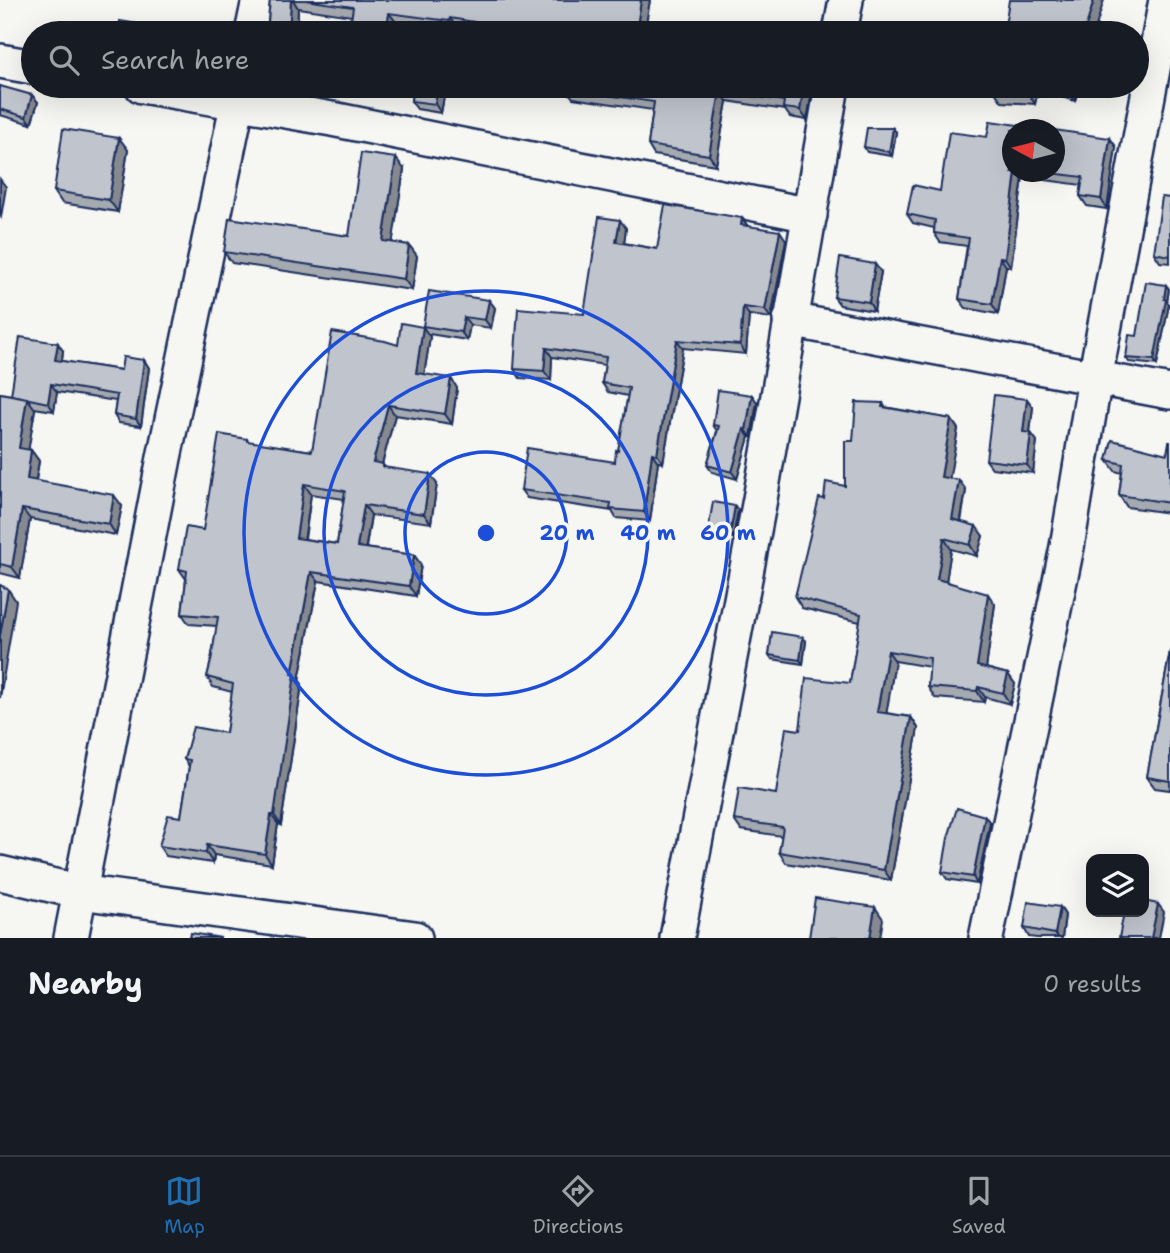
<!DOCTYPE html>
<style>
:root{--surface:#171b24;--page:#20242c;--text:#f1f3f6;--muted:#9ea1a6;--line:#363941;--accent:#1f6fb2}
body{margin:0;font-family:"Shantell Sans",sans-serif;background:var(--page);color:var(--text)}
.controls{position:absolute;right:21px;bottom:21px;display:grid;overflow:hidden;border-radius:14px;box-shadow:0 7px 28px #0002}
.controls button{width:63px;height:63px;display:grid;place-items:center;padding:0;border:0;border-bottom:2px solid var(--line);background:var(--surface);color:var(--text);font:35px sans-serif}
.compass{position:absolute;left:1002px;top:119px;width:63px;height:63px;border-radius:50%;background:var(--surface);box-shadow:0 7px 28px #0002;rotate:277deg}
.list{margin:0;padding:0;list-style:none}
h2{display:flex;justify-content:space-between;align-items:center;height:91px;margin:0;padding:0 28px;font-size:30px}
h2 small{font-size:23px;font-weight:400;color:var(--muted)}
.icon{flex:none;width:38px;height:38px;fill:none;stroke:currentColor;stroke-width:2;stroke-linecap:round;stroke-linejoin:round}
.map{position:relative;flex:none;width:1170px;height:938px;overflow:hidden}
.search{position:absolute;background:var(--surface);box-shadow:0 7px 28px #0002;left:21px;right:21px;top:21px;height:77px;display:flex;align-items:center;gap:18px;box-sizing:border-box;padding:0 24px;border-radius:38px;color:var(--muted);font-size:26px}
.sheet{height:217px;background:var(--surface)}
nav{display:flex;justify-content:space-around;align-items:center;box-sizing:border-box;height:98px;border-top:2px solid var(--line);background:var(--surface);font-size:19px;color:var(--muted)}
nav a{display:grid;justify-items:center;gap:4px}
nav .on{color:var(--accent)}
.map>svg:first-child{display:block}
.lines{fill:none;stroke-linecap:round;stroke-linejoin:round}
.minor-casing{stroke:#1b2f5e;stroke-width:38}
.minor{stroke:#f6f6f2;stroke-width:33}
.wall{fill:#a5a9b0;stroke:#1b2f5e;stroke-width:2;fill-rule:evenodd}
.shaded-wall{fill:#868990;stroke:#1b2f5e;stroke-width:2}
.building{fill:#c0c4cd;stroke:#1b2f5e;stroke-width:2;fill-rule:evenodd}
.ring{fill:none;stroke:#1d4ed8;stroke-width:3.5}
.centre{fill:#1d4ed8;stroke:#f6f6f2;stroke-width:3.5}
.ring-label{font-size:21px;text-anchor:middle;font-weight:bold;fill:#1d4ed8;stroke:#f6f6f2;stroke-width:7;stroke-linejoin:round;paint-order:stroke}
</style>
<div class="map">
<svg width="1170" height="938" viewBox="0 0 1170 938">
<rect width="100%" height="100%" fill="#f6f6f2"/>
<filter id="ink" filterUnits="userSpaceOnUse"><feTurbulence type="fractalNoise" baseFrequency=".0143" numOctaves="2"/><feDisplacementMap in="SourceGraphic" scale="14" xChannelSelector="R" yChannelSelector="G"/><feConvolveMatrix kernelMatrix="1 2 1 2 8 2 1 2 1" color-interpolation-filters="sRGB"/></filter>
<g filter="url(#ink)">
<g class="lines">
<defs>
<g id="minor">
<polyline points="252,33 259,0"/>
<polyline points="840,33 846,0"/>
<polyline points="0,61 33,67"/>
<polyline points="142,86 332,119 810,215"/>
<polyline points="790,320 1170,392"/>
<polyline points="0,873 80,892 415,938"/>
<polyline points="71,938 164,458 241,86"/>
<polyline points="677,938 760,499 832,86"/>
<polyline points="986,938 1067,547 1095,378 1166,0"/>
</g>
</defs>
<use href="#minor" class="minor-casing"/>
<use href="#minor" class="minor"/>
</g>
<g class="wall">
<polygon points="270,0 650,0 646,22 711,33 491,33 457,28 456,31 396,22 394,33 349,33 352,16 298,8 297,33 267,33"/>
<polygon points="0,86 38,102 31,124 0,115"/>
<polygon points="413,86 446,86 441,113 417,109 411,101"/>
<polygon points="567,86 813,86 807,120 790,117 785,110 727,101 716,165 654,155 648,145 653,110 573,98 566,89"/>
<polygon points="996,86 1079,86 1075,101 1038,90 1035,104 1002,102 995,92"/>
<polygon points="896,132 892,156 867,152 864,147"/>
<polygon points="119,138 128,150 118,212 62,203 54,191"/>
<polygon points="1110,138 1116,147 1107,209 1087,206 1080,196 1082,185 1023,177 1011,267 1006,266 998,314 966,308 959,299 967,246 940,242 934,233 934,228 913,223 907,214 940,191 1012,172 1054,172"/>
<polygon points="404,169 392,243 409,245 417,256 412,290 232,263 224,252 349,236"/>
<polygon points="1170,198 1170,263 1160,262 1154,253"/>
<polygon points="742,218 748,226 786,240 771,318 749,315 746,354 683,348 663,463 658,462 650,521 616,518 612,511 527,498 521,490 615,462 618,451 628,396 608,392 602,383 605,365 552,357 551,380 520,378 514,369 584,314 626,228 624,243 657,249"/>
<polygon points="881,272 874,311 840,305 834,297"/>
<polygon points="1166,285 1169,289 1167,302 1169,304 1157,365 1129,362 1126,358 1137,336"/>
<path d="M489,300L495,308L491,328L470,325L467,340L429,334L430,337L424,374L457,388L452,424L395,415L382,464L386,468L437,484L431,523L371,515L366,548L414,555L421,565L416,596L318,581L299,680L302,684L281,825L278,824L272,864L214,855L213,863L166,856L159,846L181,817L189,766L184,759L226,733L232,692L213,687L207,677L211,661L217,626L189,624L182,614L186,579L179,569L203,530L247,439L249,442L312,451L398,345L423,327ZM311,494L344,499L337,544L305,539Z"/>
<polygon points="63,351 62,361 121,370 144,360 149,368 141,426 119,423 114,415 116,401 57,392 54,411 34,408 35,409 28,450 31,450 39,461 36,481 122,506 116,535 30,519 20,578 0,573 0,393 11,395"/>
<polygon points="1027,399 1033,407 1030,433 1031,433 1037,441 1033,473 992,468 986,460"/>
<polygon points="757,402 751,437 749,437 737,479 712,472 707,465 717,431 713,425"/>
<polygon points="883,403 885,407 951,419 958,429 949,478 966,490 961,522 983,536 977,556 951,549 946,581 995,604 986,668 1008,674 1015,684 1010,704 985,697 984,702 935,698 928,687 930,667 895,661 886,713 911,717 918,728 891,880 786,863 779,852 782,836 741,830 734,820 776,794 800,730 850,683 860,622 802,608 795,597 824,499 845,486 853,441"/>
<polygon points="1170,442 1170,513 1127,507 1119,495 1122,473 1115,471 1107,460 1167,454"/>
<polygon points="738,510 733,538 711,535 708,531"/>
<polygon points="806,641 803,664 772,659 769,655"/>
<polygon points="1170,651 1170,790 1155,788 1147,777"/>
<polygon points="985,816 990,823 977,884 947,879 942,872"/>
<polygon points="1060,907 1065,915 1062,938 1037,938 1029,937 1024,928"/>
</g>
<g class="shaded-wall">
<polygon points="291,0 293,0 298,8 297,33 289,33"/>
<polygon points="641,0 650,0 645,30 638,20"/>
<polygon points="1094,0 1104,0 1094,33 1084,33"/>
<polygon points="389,13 396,22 394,33 386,33"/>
<polygon points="450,18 457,28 456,31 449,21"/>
<polygon points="438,86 446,86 441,113 435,104"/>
<polygon points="804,86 813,86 807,120 800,110"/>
<polygon points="1029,86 1035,86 1038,90 1035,104 1028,93"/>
<polygon points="1069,86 1079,86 1075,101 1067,90"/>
<polygon points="720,91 727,101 716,165 709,155"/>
<polygon points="32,95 38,102 31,124 26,117"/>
<polygon points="893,128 896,132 892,156 889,152"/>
<polygon points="119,138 128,150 118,212 109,200"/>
<polygon points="1110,138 1116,147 1107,209 1101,199"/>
<polygon points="396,158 404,169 391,252 383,241"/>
<polygon points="1016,172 1019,172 1023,177 1011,267 1005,258"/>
<polygon points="0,179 6,187 1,217 0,215"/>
<polygon points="742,218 748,227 741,225"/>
<polygon points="620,220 626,228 623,251 616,242"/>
<polygon points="780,231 786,240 771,318 765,310"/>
<polygon points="409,245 417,256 412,290 404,279"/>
<polygon points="1000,257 1006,266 998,314 992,304"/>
<polygon points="875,264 881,272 874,311 869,302"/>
<polygon points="1166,285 1169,289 1167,302 1169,304 1157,365 1154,360"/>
<polygon points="489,300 495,308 491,328 485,320"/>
<polygon points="743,307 749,315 746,354 740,345"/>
<polygon points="464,317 470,325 467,340 461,332"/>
<polygon points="423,327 430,337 423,382 416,373"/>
<polygon points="677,340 683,348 663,463 657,454"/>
<polygon points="58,343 63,351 61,368 55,360"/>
<polygon points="546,348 552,357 551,380 544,371"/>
<polygon points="144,360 149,368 141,426 136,419"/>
<polygon points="451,378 457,388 452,424 445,414"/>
<polygon points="51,384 57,392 54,411 48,403"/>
<polygon points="752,395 757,402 751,437 746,430"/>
<polygon points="27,398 35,409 27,459 19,448"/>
<polygon points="1027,399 1033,407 1029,440 1023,432"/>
<polygon points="388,405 395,415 380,472 373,462"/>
<polygon points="951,419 958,429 948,487 941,477"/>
<polygon points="744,429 749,437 737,479 732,472"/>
<polygon points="1031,433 1037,441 1033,473 1027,465"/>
<polygon points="31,450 39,461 34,490 27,479"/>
<polygon points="652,453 658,462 650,521 644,512"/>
<polygon points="430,474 437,484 431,523 424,514"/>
<polygon points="959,480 966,490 959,530 952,519"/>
<polygon points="304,484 311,494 303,548 296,538"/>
<polygon points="114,495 122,506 116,535 109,524"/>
<polygon points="364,505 371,515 364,557 357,547"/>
<polygon points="735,506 738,510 733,538 730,534"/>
<polygon points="22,509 30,519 20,578 12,567"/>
<polygon points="976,526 983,536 977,556 970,545"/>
<polygon points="944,538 951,549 945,589 937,579"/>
<polygon points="414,555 421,565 416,596 409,586"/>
<polygon points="311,572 318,581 299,680 302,684 281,825 274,815 292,674"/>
<polygon points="8,589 16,601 0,698 0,635"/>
<polygon points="988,594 995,604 985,676 977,666"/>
<polygon points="803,637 806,641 803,664 800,660"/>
<polygon points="888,651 895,661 885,722 877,712"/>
<polygon points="1008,674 1015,684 1010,704 1003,693"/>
<polygon points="978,687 985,697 984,702 977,691"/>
<polygon points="911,717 918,728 891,880 884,870"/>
<polygon points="271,815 278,824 272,864 265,854"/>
<polygon points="985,816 990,823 977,884 973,877"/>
<polygon points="207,845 214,855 213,863 206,853"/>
<polygon points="1158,904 1164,912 1159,938 1151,938"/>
<polygon points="875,907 883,919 880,938 870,938"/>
<polygon points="1060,907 1065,915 1062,938 1058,938 1055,934"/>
</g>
<g class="building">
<polygon points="270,0 291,0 289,33 267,33"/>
<polygon points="305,0 641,0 638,20 711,33 545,33 450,18 449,21 389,13 386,33 349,33 353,7"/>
<polygon points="1009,0 1094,0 1084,33 1004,33"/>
<polygon points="120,21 169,29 168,33 118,33"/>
<polygon points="0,86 32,95 26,117 0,109"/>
<polygon points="413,86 438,86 435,104 411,101"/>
<polygon points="567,86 804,86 800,110 783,108 784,101 720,91 709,155 648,145 654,102 566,89"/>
<polygon points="996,86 1029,86 1028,93 995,92"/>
<polygon points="1052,86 1069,86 1067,90"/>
<polygon points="990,121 1051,130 1012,130 1012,172 1016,172 1005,258 1000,257 992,304 959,299 969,238 934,233 935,220 907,214 913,185 940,191 949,132 987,137"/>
<polygon points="867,128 893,128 889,152 864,147"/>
<polygon points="63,129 119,138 109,200 54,191"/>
<polygon points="1054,130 1110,138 1101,199 1080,196 1083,177 1043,172 1054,172"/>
<polygon points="361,153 396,158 383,241 409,245 404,279 224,252 229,218 349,236"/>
<polygon points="1162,197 1170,198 1170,256 1154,253"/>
<polygon points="665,205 742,218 741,225 780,231 765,310 743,307 740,345 677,340 657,454 652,453 644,512 610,509 611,503 521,490 527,448 615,462 616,450 618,451 629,388 602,383 606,357 546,348 544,371 514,369 518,308 584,314 599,217 620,220 616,242 657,249"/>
<polygon points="840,258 875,264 869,302 834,297"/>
<polygon points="1146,282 1166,285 1164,299 1166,300 1154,360 1126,358 1129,335 1137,336"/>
<polygon points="429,291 489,300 485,320 464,317 461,332 423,326"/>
<path d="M401,323L423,327L416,373L451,378L445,414L388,405L373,462L383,464V467L430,474L424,514L364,505L357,547L414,555L409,586L311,572L292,674H295L274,815H271L265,854L207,845L206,853L159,846L168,815L181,817L190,760L184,759L193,727L226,733L233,684L207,677L211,661L218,617L182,614L187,571L179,569L186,527L203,530L219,434L247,439V441L312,451L332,332L385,341L398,345ZM304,484L345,491L337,544L296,538Z"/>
<polygon points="20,337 58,343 55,360 121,370 123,357 144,360 136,419 114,415 117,395 51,384 48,403 11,395"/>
<polygon points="718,390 752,395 746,430 744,429 732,472 707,465 719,426 713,425"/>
<polygon points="0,393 27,398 19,448 31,450 27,479 114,495 109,524 22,509 12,567 0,564"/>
<polygon points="994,395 1027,399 1023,432 1031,433 1027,465 986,460"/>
<polygon points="856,402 883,403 882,407 951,419 941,477 959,480 952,519 976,526 970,545 944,538 937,579 988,594 977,666 1008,674 1003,693 978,687 977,691 928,687 930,658 888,651 877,712 911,717 884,870 779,852 783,827 734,820 739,788 776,794 786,728 800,730 806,678 850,683 861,614 795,597 819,498 824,499 826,482 845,486 845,441 853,441"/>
<polygon points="1112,440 1167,454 1169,442 1170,442 1170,503 1119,495 1123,464 1107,460"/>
<polygon points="713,502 735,506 730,534 708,531"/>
<polygon points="0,585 8,589 0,635"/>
<polygon points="772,632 803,637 800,660 769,655"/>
<polygon points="1170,651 1170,781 1147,777"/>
<polygon points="957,808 985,816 973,877 942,872 948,838"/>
<polygon points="815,898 875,907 870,938 809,938"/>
<polygon points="1144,901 1158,904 1151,938 1119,938 1124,912 1144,912"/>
<polygon points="1028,902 1060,907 1055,934 1024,928"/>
<polygon points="191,933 221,938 190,938"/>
</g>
</g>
<g class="ring">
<circle cx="486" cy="533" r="81"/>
<circle cx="486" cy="533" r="162"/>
<circle cx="486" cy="533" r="242"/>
</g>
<circle cx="486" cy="533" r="10" class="centre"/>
<g class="ring-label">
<text x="567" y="540">20 m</text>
<text x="648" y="540">40 m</text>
<text x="728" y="540">60 m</text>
</g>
</svg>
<div class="controls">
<button><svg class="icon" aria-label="layers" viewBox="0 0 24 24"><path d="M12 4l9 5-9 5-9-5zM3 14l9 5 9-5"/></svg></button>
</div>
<svg class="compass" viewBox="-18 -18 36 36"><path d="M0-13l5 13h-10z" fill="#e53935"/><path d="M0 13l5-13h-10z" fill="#9ea1a6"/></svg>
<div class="search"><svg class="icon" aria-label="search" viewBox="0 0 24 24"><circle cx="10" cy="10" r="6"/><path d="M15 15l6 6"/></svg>Search here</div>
</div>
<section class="sheet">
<h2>Nearby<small>0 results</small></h2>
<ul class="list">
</ul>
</section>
<nav>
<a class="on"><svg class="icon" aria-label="map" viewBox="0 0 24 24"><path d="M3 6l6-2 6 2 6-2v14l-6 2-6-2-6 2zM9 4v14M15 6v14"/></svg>Map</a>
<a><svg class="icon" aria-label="directions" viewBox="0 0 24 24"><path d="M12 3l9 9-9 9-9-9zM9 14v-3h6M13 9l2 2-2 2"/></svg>Directions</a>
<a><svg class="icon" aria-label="saved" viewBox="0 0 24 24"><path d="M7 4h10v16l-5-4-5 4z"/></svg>Saved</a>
</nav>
